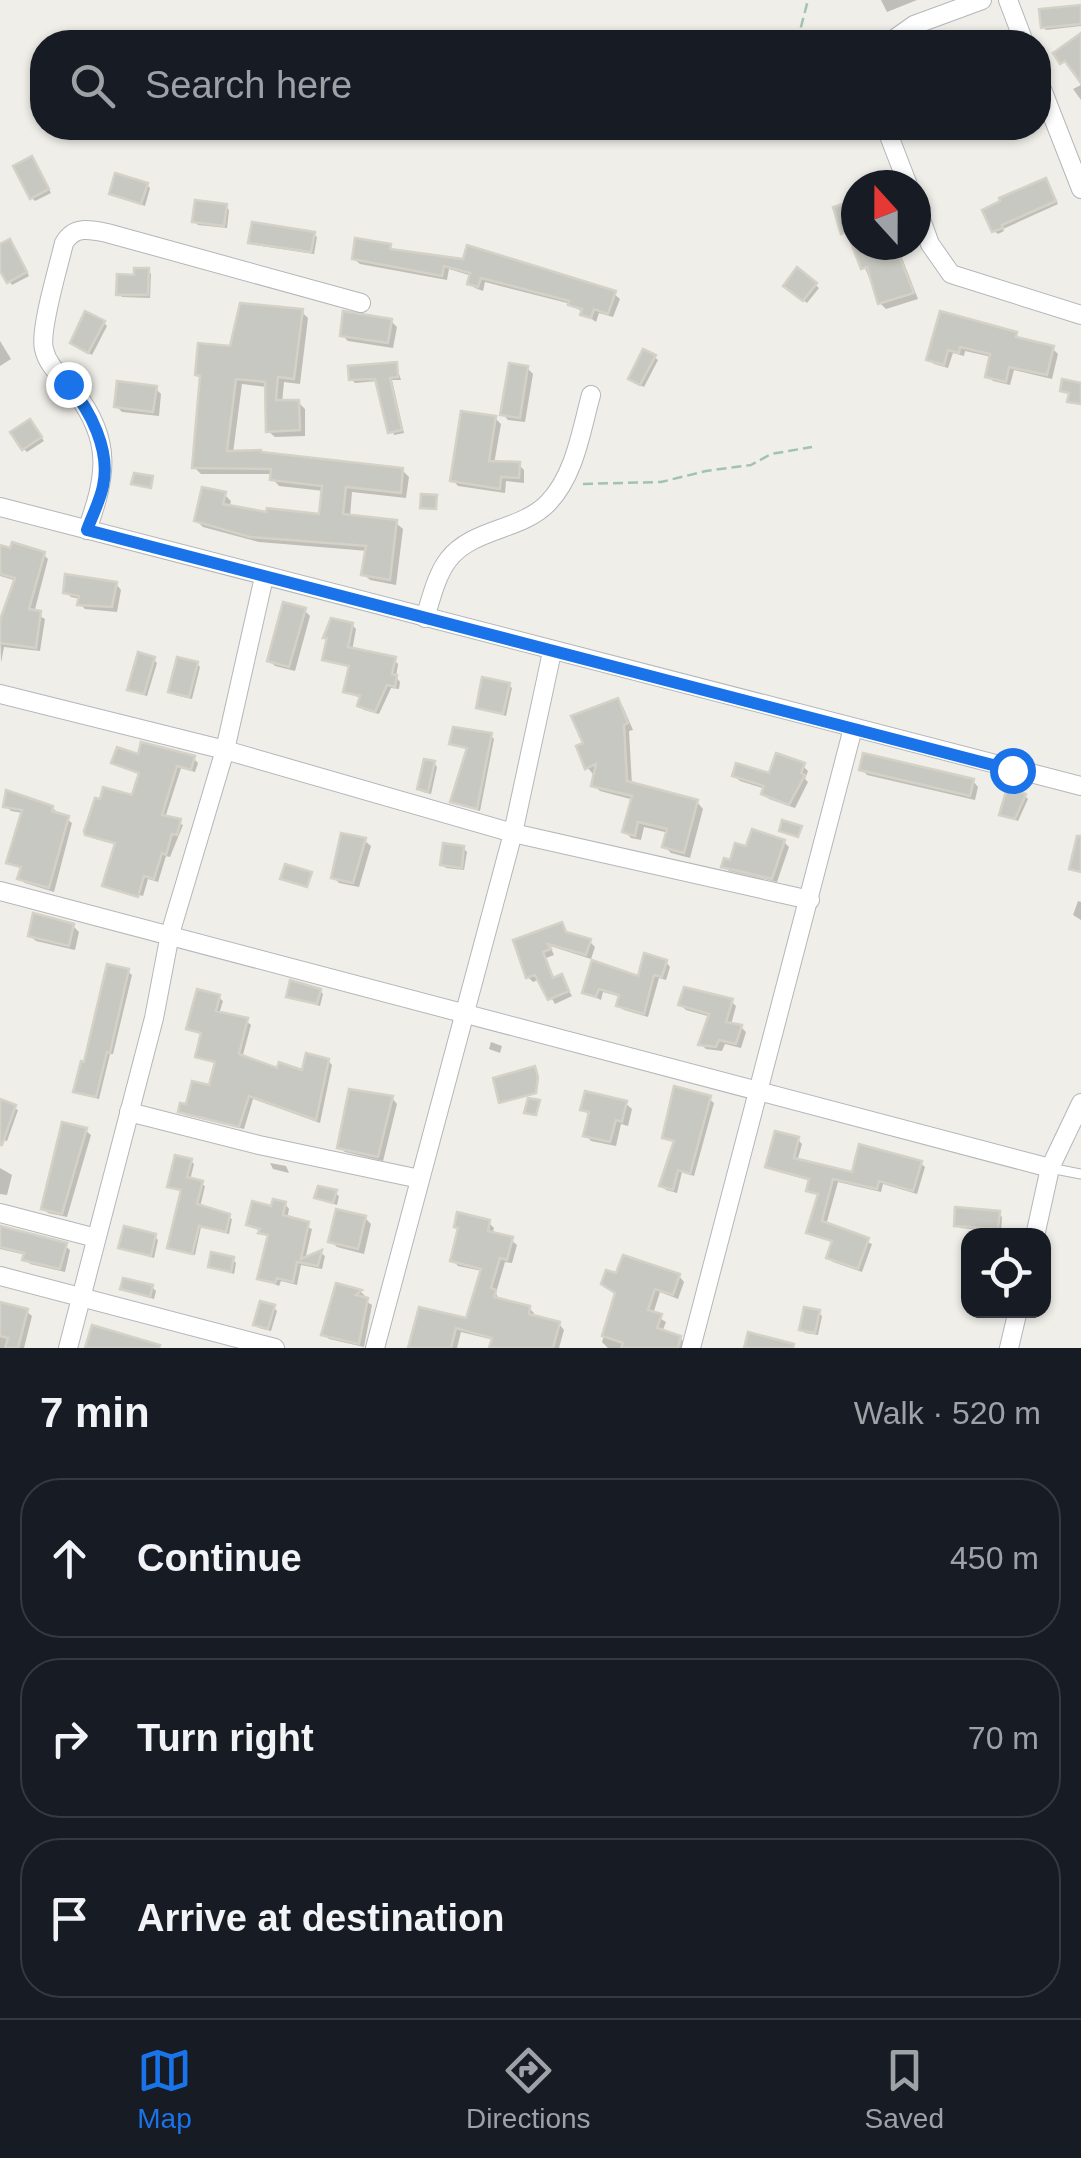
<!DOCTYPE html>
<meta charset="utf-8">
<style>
:root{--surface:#171b24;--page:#242831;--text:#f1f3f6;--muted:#9ea1a6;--line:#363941;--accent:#1a73e8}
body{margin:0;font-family:Helvetica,sans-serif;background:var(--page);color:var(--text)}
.controls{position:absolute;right:30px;bottom:30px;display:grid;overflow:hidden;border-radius:20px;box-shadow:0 2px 8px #0004}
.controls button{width:90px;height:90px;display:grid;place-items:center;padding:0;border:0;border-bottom:2px solid var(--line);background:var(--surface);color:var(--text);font:50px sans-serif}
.compass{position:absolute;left:841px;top:170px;width:90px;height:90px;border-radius:50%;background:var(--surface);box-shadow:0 2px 8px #0004;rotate:339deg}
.stop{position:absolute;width:30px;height:30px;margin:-22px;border:8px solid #1a73e8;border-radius:50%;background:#fff}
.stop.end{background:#1a73e8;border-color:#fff;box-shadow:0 2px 10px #0008}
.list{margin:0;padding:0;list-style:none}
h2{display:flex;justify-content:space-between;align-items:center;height:130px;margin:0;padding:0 40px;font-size:42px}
h2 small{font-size:32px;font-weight:400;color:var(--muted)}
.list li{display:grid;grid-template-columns:65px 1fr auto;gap:30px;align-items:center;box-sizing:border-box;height:160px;margin:0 20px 20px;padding:0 20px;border:2px solid var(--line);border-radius:40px}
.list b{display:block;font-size:38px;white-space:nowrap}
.list em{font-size:32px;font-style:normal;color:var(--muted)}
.icon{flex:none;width:55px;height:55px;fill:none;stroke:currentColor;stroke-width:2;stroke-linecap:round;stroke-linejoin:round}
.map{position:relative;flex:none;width:1081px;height:1348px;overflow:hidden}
.search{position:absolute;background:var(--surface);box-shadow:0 2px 8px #0004;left:30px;right:30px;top:30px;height:110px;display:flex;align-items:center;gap:25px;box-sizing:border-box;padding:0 35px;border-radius:40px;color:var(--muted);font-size:38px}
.sheet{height:670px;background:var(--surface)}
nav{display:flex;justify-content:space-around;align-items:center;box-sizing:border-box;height:140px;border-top:2px solid var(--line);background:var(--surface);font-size:28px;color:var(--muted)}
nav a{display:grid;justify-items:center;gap:5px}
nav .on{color:var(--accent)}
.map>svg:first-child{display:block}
.shadow{fill:#0003}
.building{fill:#c8c8c2;stroke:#d4d1c6;stroke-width:2.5}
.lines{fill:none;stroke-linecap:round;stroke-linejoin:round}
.lane-casing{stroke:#b4b6ba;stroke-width:11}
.street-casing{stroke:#b4b6ba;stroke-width:20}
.path{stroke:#a1c4ae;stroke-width:2.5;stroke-dasharray:10 5;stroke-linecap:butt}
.lane{stroke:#fff;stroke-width:9}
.street{stroke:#fff;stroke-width:18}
.route{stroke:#1a73e8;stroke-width:12}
</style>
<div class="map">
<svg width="1081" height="1348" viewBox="0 0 1081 1348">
<rect width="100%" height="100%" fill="#efeee8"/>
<g class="shadow">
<polygon points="881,0 917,0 887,12"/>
<polygon points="1081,8 1081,26 1046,30 1043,27"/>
<polygon points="1081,85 1081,100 1073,89"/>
<polygon points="35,163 51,193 35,201 32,198"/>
<polygon points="1045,181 1058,204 1003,229 1004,231 998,234 994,231"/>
<polygon points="147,185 150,188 145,206 112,193"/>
<polygon points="856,203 856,245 897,245 918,299 886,309 880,303 852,238 843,233"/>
<polygon points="226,207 229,210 227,228 198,225 194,221"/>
<polygon points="313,234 317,237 314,254 255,245 251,242"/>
<polygon points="13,245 29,276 12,285 0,265 0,247"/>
<polygon points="390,246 395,251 614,294 620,299 613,317 599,313 596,322 571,304 485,282 483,291 475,288 470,283 472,276 449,269 447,280 360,264 354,259"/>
<polygon points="148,270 151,274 150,298 122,297 119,294"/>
<polygon points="798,271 819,288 807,303 786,286"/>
<polygon points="302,312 308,318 300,384 284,382 282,403 298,402 305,409 305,436 275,437 268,431 267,387 242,384 233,453 402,470 409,477 406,498 352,492 350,517 396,523 403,529 396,585 370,580 364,574 368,551 259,542 203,527 197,521 224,494 231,501 229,508 269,515 321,517 324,491 279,486 273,479 273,474 201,474 194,467 202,379 197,375 232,349"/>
<polygon points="942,314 1016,335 1021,340 1053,349 1058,354 1052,379 1014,370 1010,385 993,381 988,376 992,357 965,351 964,356 953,353 948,368 934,364 929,359"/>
<polygon points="391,321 397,327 393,348 348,341 342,335"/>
<polygon points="104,323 107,326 92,355 76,346"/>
<polygon points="0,341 11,359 0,366"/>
<polygon points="654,357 658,360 644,387 634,382 631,379"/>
<polygon points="396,365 401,380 392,380 404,433 394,435 378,381 355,383 351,379"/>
<polygon points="527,368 533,374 525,422 508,420 503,414"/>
<polygon points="155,388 161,394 159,416 122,412 116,406"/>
<polygon points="495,418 501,424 494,464 519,465 524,470 524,483 506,481 505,493 458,486 453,480"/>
<polygon points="33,426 44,441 27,452 24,449"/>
<polygon points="0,548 43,554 48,559 34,613 45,619 40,651 4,647 1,663 0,623 17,581 0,576"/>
<polygon points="116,584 121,590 117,612 85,609 80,604 81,599 71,597 66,592"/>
<polygon points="304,610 310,616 295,671 275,666 269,660"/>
<polygon points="352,625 356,629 352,651 394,660 398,664 396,677 400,682 399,689 391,688 379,714 364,710 359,705 362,699 346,691 361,671 326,637"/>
<polygon points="153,659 157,663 147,696 133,692 130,689"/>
<polygon points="197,664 200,667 192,699 175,695 171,691"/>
<polygon points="508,685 512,688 506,716 478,707"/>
<polygon points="617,700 623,707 633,730 629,731 632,785 697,802 703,809 690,858 671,853 665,847 669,833 644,827 641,840 631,838 625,831 634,800 600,791 593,785 597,772 593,774 587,767 586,745"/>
<polygon points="491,736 494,739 480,811 456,804 452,801 469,750 452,743"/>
<polygon points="139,757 194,759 198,763 195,772 181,768 165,818 183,825 170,857 166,856 158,882 148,879 143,896 106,885 117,845 92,838 88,834 134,798 141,774 114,763"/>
<polygon points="434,763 437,767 431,794 423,792 420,788"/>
<polygon points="803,766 808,771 805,779 808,782 795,808 769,799 764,794 766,789 740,781 734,776 771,776"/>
<polygon points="862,769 973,781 978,787 975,800 867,775"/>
<polygon points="1025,796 1028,799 1018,821 1002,814"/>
<polygon points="6,806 52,808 72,823 54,892 25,883 20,878 23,869 8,862 23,813 11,811"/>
<polygon points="365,841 371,846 359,887 339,883 333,877"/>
<polygon points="784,842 789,847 777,882 729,871 724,866"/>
<polygon points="463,848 467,852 464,870 446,868 443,865"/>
<polygon points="1078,901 1081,902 1081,920 1073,915"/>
<polygon points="561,925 569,935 590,942 595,947 591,959 550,946 554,955 546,958 555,980 561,977 572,996 555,1004 540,979 533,982 528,977 516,941"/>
<polygon points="73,926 79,932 75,950 36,941 30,936"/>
<polygon points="666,962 670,967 666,980 659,978 648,1017 624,1010 619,1006 621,997 603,992 601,1000 585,992 640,979"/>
<polygon points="128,972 132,975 113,1054 110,1054 99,1099 79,1094 76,1091 86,1065"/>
<polygon points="320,991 323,994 320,1006 289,996"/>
<polygon points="218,997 223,1001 219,1014 246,1021 251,1025 242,1058 278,1071 304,1074 328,1061 332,1065 320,1123 253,1099 244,1129 185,1115 181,1111 210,1088 217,1064 198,1056 203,1035 189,1029"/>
<polygon points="731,1001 736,1006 731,1025 741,1027 746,1032 741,1048 725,1044 722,1051 706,1049 701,1044 711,1017 686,1010 681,1005"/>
<polygon points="491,1042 502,1046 500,1053 489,1049"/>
<polygon points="392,1098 397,1104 383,1161 345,1152 339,1147"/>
<polygon points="709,1099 714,1103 694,1176 682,1172 677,1193 666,1190 662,1186 676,1143 664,1137"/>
<polygon points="0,1102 18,1110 7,1141 0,1139"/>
<polygon points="626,1104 632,1109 628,1126 621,1124 616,1146 591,1141 586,1135 590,1116 583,1109"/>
<polygon points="86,1131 91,1135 67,1217 48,1213 43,1208"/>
<polygon points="798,1140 802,1144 797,1162 854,1175 920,1163 925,1167 917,1194 883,1184 881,1192 838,1182 826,1225 872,1244 862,1272 833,1262 829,1257 834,1243 809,1232 820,1196 809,1190 811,1181 772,1170 768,1166"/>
<polygon points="191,1161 194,1164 190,1180 205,1186 200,1207 232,1219 229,1234 201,1227 195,1255 170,1247 183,1192 170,1186"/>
<polygon points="270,1163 286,1166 289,1173 273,1169"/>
<polygon points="0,1168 12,1175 7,1195 0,1194"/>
<polygon points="335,1193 339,1196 337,1205 317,1198"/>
<polygon points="285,1204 289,1209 287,1219 312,1229 305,1260 321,1253 325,1256 322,1269 301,1265 297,1285 281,1281 279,1286 260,1278 270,1238 249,1224"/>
<polygon points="998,1213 1002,1217 1001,1232 960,1228 956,1225"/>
<polygon points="365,1218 371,1224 364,1254 337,1247 331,1241"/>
<polygon points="489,1223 494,1228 492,1235 511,1240 517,1245 512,1263 505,1262 496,1293 499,1301 529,1308 534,1313 533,1318 559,1324 564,1330 559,1348 492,1348 494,1340 461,1332 457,1348 411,1348 467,1321 482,1271 458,1266 453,1260 460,1231 456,1226"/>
<polygon points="0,1228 65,1246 70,1250 65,1272 30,1264 26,1255 0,1249"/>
<polygon points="154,1236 158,1240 154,1258 121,1248"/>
<polygon points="233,1260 236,1263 234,1274 210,1266"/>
<polygon points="679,1276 684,1282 678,1299 660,1292 653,1314 666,1322 662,1332 680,1338 685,1343 684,1348 608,1348 602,1342 617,1294"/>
<polygon points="337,1286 361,1292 365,1296 362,1299 372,1305 364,1347 329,1339 324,1334"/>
<polygon points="152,1287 156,1291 154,1299 123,1289"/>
<polygon points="0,1305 27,1312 32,1316 24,1348 0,1348"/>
<polygon points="273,1307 277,1311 271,1331 259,1328 256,1324"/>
<polygon points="818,1312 822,1316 818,1335 805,1333 802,1329"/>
</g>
<g class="building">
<polygon points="1081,5 1081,24 1041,28 1039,9"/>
<polygon points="1081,33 1081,83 1065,61 1060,64 1053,53"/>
<polygon points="32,156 49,189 30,199 13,166"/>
<polygon points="115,173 148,183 141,204 109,194"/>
<polygon points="1046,178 1056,201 1002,225 1003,228 992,232 982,210 1000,201 999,198"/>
<polygon points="195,200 227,204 224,226 192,222"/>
<polygon points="856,200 856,245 895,245 914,293 878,304 867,267 861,269 847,232 841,234 833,207"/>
<polygon points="252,222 315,232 311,252 248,243"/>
<polygon points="355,238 391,244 390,249 463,259 467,245 616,291 608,314 594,309 591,318 580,315 582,309 568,305 569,301 481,278 478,287 467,284 470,273 444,266 442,276 352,259"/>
<polygon points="10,239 27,272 7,283 0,271 0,244"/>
<polygon points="797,267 817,283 803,301 783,286"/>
<polygon points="134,268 149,268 148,295 116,295 117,274 134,275"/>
<polygon points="240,303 303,309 294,379 278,377 276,400 299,400 300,430 266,432 265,382 236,379 227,451 261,450 261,452 403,468 401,493 346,487 343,514 397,520 390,580 361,575 366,546 250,537 194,521 202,487 226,492 223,504 266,512 267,508 319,514 322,486 270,480 271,469 192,468 200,376 195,375 198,343 230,346"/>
<polygon points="85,311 105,321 88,353 70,343"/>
<polygon points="343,311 392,319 388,343 340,336"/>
<polygon points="940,311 1017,332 1016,337 1054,346 1047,375 1009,367 1006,382 985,377 990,354 960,347 959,353 948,350 944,365 926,360"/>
<polygon points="643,349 656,355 640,385 628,379"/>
<polygon points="397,362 398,377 390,378 402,430 388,433 375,379 349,380 348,366"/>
<polygon points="509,363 528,366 520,418 500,415"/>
<polygon points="1062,379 1081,383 1081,404 1067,402 1069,393 1060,391"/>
<polygon points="117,381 157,386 153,412 114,407"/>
<polygon points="461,411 496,416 489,461 520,462 519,478 501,477 500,489 450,481"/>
<polygon points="30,419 42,437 22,450 10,432"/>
<polygon points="134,473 153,476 151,488 131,484"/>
<polygon points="421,494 437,495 436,509 420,508"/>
<polygon points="12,542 45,552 29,609 41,611 36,648 0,643 0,620 15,578 0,574 0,545 10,548"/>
<polygon points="65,574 117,582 112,607 77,605 79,596 63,593"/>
<polygon points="283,602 306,608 289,667 267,661"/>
<polygon points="331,618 353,623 348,647 396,657 392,674 397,675 395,687 387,685 375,712 357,706 360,696 343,692 349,666 322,660 327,638 323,638"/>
<polygon points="138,652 155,657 144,694 127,690"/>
<polygon points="177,657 198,662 189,697 168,692"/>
<polygon points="482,677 510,683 503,714 476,708"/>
<polygon points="618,698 628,723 624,725 627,781 698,800 684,853 662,847 667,829 638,822 635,836 622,832 632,796 591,786 596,764 585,769 576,746 583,743 571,716"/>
<polygon points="453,727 492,733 477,809 450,802 467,748 449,744"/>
<polygon points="141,742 195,756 191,770 177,766 162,815 181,819 177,835 172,834 166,855 162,853 154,879 144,876 138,897 102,886 115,843 85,835 84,831 95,798 100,799 103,787 132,795 139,773 111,763 117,747 138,754"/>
<polygon points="776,753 805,763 801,773 805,775 789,805 761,794 764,786 732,776 736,763 769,773"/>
<polygon points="863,753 974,779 970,796 859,770"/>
<polygon points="424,759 435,761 428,792 417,789"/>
<polygon points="1007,788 1026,794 1015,819 999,815"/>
<polygon points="6,790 53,806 52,811 69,816 49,888 17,879 21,867 6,863 22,810 3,807"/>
<polygon points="782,820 802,826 798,837 779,831"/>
<polygon points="752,829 785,840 772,879 721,867 724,858 730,860 735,843 746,846"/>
<polygon points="341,833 366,838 353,883 331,878"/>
<polygon points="1077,836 1081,836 1081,872 1069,869"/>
<polygon points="443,843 464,846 462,868 440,865"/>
<polygon points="285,864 312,872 307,887 280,879"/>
<polygon points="33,913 74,924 69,946 28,936"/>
<polygon points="562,922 566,932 591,939 586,955 548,944 551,949 543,952 553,978 562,974 569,991 548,1000 535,975 526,978 513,940"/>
<polygon points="644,953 667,960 662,977 654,975 644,1014 616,1006 619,995 599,989 596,997 582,993 592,960 638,976"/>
<polygon points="107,964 129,969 110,1053 107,1052 96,1097 73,1092 81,1061 84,1062"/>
<polygon points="290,980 321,989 317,1004 286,997"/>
<polygon points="684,987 733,999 726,1022 742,1025 736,1044 719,1040 716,1047 698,1045 709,1014 678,1005"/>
<polygon points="197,989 220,995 216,1011 248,1018 239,1054 277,1068 279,1062 302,1070 306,1053 329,1059 316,1120 249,1096 239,1127 178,1112 180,1103 186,1104 192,1081 209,1085 215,1062 195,1057 201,1033 186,1029"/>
<polygon points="535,1066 538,1077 536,1093 499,1103 493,1078"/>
<polygon points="674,1086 711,1096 690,1174 678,1170 673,1190 659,1186 674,1141 662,1138"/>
<polygon points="349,1089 393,1096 378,1157 337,1148"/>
<polygon points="585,1091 627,1101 622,1122 616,1120 610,1142 583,1136 589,1112 580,1110"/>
<polygon points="528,1098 540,1100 536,1115 524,1113"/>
<polygon points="0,1099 16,1105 2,1145 0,1145"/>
<polygon points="62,1122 87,1128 62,1214 41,1209"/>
<polygon points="775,1131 799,1137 794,1158 852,1172 859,1144 922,1161 913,1191 879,1181 877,1189 833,1179 822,1221 869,1238 858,1269 826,1258 832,1241 806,1233 818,1194 806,1191 809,1179 765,1167"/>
<polygon points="175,1155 192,1159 187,1177 203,1181 197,1204 230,1214 226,1232 199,1226 192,1254 167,1248 181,1190 167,1187"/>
<polygon points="318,1186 337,1190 333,1203 314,1198"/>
<polygon points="273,1199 286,1202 283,1215 309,1222 301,1259 322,1250 318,1266 297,1262 293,1282 277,1278 275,1283 257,1279 268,1235 258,1233 260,1229 246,1225 252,1201 271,1206"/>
<polygon points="955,1207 1000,1211 998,1229 954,1226"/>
<polygon points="336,1209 366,1216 358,1249 328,1242"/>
<polygon points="457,1212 490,1220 488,1231 513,1237 507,1260 500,1258 491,1288 496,1290 494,1297 530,1306 529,1314 560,1322 553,1348 489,1348 492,1338 456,1328 451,1348 408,1348 419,1307 466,1318 481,1269 450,1261 458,1228 454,1227"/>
<polygon points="0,1226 67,1243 60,1269 22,1260 24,1253 0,1247"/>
<polygon points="124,1226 156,1234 151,1256 118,1248"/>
<polygon points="211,1252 234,1257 231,1272 208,1267"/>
<polygon points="623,1255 680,1274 673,1295 655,1289 648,1310 662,1314 657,1328 681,1336 678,1348 621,1348 623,1343 602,1336 615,1293 601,1284 606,1270 616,1273"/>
<polygon points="123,1278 153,1285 150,1297 120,1289"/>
<polygon points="336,1283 362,1290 356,1295 368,1298 359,1344 321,1335"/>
<polygon points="260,1301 275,1305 268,1329 253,1325"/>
<polygon points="0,1302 28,1309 18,1348 5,1348 8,1338 0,1336"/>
<polygon points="804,1307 820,1310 815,1333 799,1330"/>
<polygon points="92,1325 160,1345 159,1348 85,1348"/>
<polygon points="748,1332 794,1344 793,1348 744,1348"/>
</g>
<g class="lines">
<defs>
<polyline id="lane" points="1050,1168 1081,1174"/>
<g id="street">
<polyline points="1008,0 1024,42"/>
<polyline points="890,42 914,25 982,0"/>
<polyline points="1038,79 1081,189"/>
<polyline points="886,128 908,185"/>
<polyline points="916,206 930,244 951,274 1081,315"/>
<polyline points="0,507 1081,786"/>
<path d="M87,530C106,477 113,441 75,392C64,378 48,368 44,349C39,330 59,265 64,243C74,226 89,229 107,233L361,303"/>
<path d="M425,618C431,599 436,576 448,560C472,528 521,531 548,503C575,475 581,431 591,395"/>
<polyline points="0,694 225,750 513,833 810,900"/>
<polyline points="0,891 1050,1168"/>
<polyline points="129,1112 259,1145 420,1179"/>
<polyline points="0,1213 96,1238"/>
<polyline points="1035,1236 1050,1168 1081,1103"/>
<polyline points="0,1276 275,1348"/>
<polyline points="68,1348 154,1018 170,934 225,750 264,577"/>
<polyline points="375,1348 513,833 552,652"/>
<polyline points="691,1348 853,728"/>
<polyline points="1009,1348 1018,1310"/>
</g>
</defs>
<use href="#lane" class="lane-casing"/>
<use href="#street" class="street-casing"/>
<g class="path">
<polyline points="797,42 808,0"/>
<polyline points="583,484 661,482 706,471 751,465 771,454 812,447"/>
</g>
<use href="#lane" class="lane"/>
<use href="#street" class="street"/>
</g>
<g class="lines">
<path class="route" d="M68,384C90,410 111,450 103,486C100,501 92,516 87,530L1012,770"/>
</g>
</svg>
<div class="controls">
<button><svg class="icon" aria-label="locate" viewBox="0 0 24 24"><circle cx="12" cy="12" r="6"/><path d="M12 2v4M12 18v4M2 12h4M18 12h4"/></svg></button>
</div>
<svg class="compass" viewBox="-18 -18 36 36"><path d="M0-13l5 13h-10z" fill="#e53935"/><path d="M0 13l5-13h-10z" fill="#9ea1a6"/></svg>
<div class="stop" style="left:1012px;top:770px"></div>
<div class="stop end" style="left:68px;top:384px"></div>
<div class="search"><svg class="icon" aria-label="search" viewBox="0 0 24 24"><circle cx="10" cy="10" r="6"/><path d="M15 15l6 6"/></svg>Search here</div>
</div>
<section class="sheet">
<h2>7 min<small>Walk · 520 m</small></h2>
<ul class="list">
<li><svg class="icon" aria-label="ahead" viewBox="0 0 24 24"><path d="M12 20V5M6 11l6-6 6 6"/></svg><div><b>Continue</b></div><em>450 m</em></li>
<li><svg class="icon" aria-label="right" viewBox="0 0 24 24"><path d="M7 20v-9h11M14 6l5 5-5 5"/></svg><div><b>Turn right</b></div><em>70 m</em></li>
<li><svg class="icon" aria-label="arrive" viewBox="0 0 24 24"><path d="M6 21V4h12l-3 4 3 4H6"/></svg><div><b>Arrive at destination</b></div></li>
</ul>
</section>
<nav>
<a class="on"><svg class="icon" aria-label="map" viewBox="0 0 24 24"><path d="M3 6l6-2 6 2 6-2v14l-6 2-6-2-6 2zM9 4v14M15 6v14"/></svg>Map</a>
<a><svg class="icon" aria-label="directions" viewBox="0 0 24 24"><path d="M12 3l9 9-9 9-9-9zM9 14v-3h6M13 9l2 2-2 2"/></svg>Directions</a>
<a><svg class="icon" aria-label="saved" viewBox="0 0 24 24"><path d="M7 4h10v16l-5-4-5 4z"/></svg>Saved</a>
</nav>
